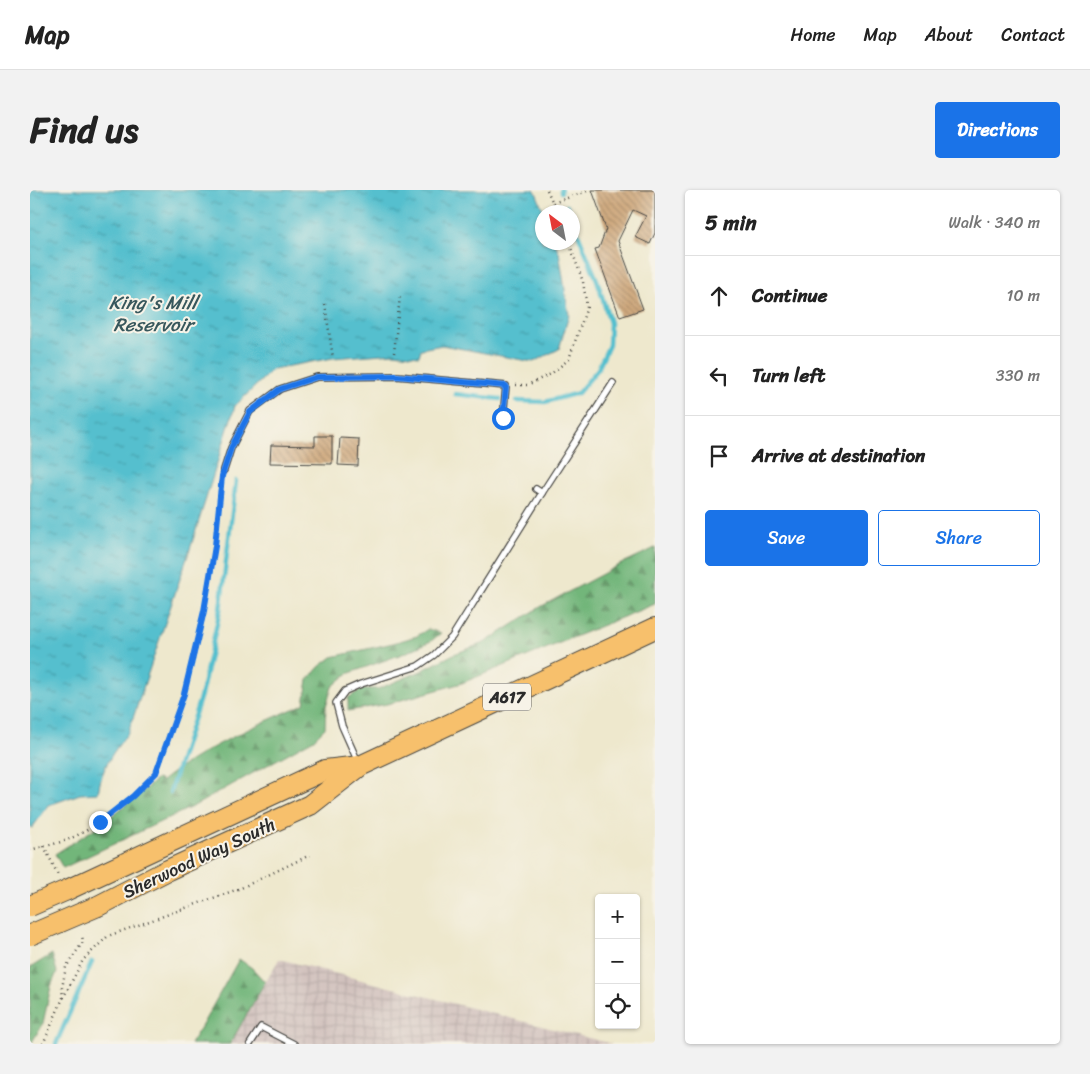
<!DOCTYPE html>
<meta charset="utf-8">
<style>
:root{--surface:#fff;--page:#f2f2f2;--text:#222;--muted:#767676;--line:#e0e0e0;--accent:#1a73e8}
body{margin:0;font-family:Sriracha,sans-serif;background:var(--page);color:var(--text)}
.controls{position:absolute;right:15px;bottom:15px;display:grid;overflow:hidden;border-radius:5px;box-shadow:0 1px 4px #0004}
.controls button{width:45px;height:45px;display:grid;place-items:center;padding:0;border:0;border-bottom:1px solid var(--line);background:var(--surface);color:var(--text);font:25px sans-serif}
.compass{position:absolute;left:505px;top:15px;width:45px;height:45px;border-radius:50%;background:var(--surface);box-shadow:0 1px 4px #0004;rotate:328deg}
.stop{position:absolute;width:15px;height:15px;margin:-11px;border:4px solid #1a73e8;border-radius:50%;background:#fff}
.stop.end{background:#1a73e8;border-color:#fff;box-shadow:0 1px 5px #0008}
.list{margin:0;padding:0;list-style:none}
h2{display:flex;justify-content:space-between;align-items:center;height:65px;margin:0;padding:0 20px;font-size:21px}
h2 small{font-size:16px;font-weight:400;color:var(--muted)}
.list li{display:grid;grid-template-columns:32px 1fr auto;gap:15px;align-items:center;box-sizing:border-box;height:80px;padding:0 20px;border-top:1px solid var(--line)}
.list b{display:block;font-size:19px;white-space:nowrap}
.list em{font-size:16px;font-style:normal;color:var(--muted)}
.actions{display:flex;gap:10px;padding:15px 20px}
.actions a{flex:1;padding:11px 0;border:1px solid var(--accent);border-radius:5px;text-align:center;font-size:18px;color:var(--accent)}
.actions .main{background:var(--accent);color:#fff}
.icon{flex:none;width:28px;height:28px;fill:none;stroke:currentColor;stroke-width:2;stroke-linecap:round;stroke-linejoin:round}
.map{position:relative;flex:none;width:625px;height:854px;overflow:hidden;border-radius:5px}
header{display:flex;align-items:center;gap:30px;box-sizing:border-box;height:70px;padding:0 25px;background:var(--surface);border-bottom:1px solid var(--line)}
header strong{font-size:24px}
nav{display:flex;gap:28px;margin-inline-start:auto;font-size:18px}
.intro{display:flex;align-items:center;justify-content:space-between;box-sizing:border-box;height:120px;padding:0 30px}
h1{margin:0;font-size:35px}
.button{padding:12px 22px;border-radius:5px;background:var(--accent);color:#fff;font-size:18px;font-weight:700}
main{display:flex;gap:30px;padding:0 30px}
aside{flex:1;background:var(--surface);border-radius:5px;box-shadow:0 1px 4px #0004}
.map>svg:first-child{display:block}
.industrial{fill:url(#industrial-grid)}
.forest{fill:url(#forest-firs);stroke:#4e7052}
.water{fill:url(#water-ripples);stroke:#40757c}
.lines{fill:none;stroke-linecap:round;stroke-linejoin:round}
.stream{stroke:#54bfce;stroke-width:4.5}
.building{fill:url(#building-back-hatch)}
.service-casing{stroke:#484743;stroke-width:8}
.trunk-casing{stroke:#484743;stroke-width:22}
.path{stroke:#484743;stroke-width:2.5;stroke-dasharray:1 4;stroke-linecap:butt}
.service{stroke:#fff;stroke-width:5.5}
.trunk{stroke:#f7c06c;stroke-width:20}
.trunk-bridge-casing{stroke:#484743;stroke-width:22;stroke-linecap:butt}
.trunk-bridge{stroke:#f7c06c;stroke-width:20}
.route{stroke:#1a73e8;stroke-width:6}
.labels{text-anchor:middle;stroke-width:4;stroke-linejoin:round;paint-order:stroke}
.shield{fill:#f7f3e8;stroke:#686764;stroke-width:1}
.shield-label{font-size:16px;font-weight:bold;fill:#2b2b2b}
.street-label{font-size:18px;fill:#2b2b2b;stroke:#f7f3e8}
.water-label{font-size:19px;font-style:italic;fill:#37575c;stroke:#f7f3e8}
</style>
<header>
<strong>Map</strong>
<nav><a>Home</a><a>Map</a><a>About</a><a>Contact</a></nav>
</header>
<div class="intro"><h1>Find us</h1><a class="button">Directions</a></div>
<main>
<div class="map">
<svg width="625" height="854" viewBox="0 0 625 854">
<defs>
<pattern id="industrial-grid" width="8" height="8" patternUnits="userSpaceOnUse" patternTransform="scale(1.25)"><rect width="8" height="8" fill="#d0c0bc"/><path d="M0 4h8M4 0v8" fill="none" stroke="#b3a5a2"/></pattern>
<pattern id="forest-firs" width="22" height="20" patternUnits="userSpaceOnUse" patternTransform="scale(1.25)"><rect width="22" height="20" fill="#72b67a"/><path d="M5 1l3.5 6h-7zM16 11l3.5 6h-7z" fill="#5e9464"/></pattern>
<pattern id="water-ripples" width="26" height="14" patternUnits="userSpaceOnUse" patternTransform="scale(1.25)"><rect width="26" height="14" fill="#54bfce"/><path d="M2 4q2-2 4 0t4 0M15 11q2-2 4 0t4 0" fill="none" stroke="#469ba7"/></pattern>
<pattern id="building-back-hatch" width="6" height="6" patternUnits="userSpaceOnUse" patternTransform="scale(1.25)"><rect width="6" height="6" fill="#cfa97e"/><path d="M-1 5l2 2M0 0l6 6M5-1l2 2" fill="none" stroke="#a88a67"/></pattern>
</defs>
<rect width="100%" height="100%" fill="#f7f3e8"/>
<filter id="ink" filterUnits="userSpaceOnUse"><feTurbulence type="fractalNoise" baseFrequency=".02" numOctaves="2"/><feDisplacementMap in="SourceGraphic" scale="10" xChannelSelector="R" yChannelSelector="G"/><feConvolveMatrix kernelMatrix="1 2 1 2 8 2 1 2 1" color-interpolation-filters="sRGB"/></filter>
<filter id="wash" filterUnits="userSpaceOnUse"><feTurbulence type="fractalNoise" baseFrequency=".0096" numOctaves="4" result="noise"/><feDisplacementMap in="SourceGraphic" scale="20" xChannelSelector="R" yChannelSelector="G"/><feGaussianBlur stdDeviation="1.12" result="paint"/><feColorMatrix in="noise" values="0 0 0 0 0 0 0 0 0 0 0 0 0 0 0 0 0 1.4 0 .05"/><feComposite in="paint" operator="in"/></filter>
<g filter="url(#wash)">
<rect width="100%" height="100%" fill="#eee8cd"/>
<polygon class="industrial" points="249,769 582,854 200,854"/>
<g class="forest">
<polygon points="625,358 625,414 432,493 357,514 318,521 318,508 332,499 348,499 391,481 424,464 454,453 512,416 595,372"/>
<path d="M398,439L411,443L401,451L375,463L317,484L302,497L296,516L295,538L284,549L164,616L33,678L25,664L72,634L127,589L132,591C175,557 225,536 274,514L278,490L289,477L302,467L363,453L387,446Z"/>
<polygon points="22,764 27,782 21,796 13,833 1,854 0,854 0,778"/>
<polygon points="209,769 222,778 235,792 200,854 160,854 171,837"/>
</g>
<path class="water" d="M0,0H505L514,22H512V52L525,53L529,62L539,125L529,159L503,172L412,155L391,159L389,166L364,163L303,168L243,179L205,216L161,356L98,543C82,563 72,577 68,603L50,604L19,615L2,638L0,637Z"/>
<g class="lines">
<g class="stream">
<polyline points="531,0 531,2"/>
<polyline points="537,16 540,22"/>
<polyline points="425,204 470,209"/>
<polyline points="487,211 515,212 548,203 568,179 579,155 580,133 567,90 542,29"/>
<polyline points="140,602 171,505 190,420 206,291"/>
<polyline points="26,854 62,772"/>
</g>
</g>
<g id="blocks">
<g class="building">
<polygon points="562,0 625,0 625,43 620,54 605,47 616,26 603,20 588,51 613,119 590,127 565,59 569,58 576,39"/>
<polygon points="285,246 302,246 302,274 240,273 241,255 285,256"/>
<polygon points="310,248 329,249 328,276 308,275"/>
</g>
</g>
</g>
<g filter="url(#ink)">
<use href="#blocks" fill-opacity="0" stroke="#484743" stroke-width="1"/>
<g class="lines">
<defs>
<g id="service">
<polyline points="194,280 201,258 220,221 250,199 287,187 367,186 476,196 473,228"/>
<polyline points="506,299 512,303"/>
<polyline points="328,572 312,536 306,513 315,501 331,494 388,476 404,465 422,447 512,303 583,193"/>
<polyline points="220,854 231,837 264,854"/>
</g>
<g id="trunk">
<polyline points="37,700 295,580 330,576"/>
<polyline points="68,716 138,680 280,615 330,576 625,438"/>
</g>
</defs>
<use href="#service" class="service-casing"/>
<use href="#trunk" class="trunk-casing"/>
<g class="path">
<polyline points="517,0 527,22"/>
<polyline points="523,13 560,0"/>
<polyline points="295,114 303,168"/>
<polyline points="364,163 370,106"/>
<polyline points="486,195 497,195 521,184 539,169 557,117 553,92 539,52"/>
<polyline points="14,656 28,685"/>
<path d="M0,660C12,657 25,654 37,650C64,639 107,607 125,584C131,576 136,556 140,545C170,463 185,376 191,289"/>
<polyline points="33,808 53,770 78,746 211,698 280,665"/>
<polyline points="13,854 33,808 32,798 36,777 53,752 52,745"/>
</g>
<use href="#service" class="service"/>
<use href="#trunk" class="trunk"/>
<defs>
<g id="trunk-bridge">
<polyline points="0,716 37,700"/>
<polyline points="0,745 68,716"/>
</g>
</defs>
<use href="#trunk-bridge" class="trunk-bridge-casing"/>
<use href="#trunk-bridge" class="trunk-bridge"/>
</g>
</g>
<g class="lines" filter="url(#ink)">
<polyline class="route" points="70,632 103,606 126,583 154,504 174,421 185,356 192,286 201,258 220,222 250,199 287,187 367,186 476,196 473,228"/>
</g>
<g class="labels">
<rect class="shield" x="453" y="493.5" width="48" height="27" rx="4"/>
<g class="shield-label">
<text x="477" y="513">A617</text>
</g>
<g class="street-label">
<text transform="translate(169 668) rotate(-25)" y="6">Sherwood Way South</text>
</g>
<g class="water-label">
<text x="123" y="119">King's Mill<tspan x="123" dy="22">Reservoir</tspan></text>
</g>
</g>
</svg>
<div class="controls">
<button>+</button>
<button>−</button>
<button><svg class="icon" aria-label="locate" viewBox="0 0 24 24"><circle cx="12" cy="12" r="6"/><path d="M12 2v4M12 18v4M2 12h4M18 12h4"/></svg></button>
</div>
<svg class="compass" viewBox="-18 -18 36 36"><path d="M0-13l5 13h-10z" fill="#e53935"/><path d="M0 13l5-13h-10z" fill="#767676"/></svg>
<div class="stop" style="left:473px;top:228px"></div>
<div class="stop end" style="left:70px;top:632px"></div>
</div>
<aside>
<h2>5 min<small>Walk · 340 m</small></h2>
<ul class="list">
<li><svg class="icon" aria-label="ahead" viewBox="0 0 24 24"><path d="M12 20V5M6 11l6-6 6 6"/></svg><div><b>Continue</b></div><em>10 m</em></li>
<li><svg class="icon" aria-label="left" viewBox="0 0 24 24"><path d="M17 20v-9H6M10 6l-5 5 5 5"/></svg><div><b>Turn left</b></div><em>330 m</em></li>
<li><svg class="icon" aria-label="arrive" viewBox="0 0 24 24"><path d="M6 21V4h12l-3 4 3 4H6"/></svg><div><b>Arrive at destination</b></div></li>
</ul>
<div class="actions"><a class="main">Save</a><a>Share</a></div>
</aside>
</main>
